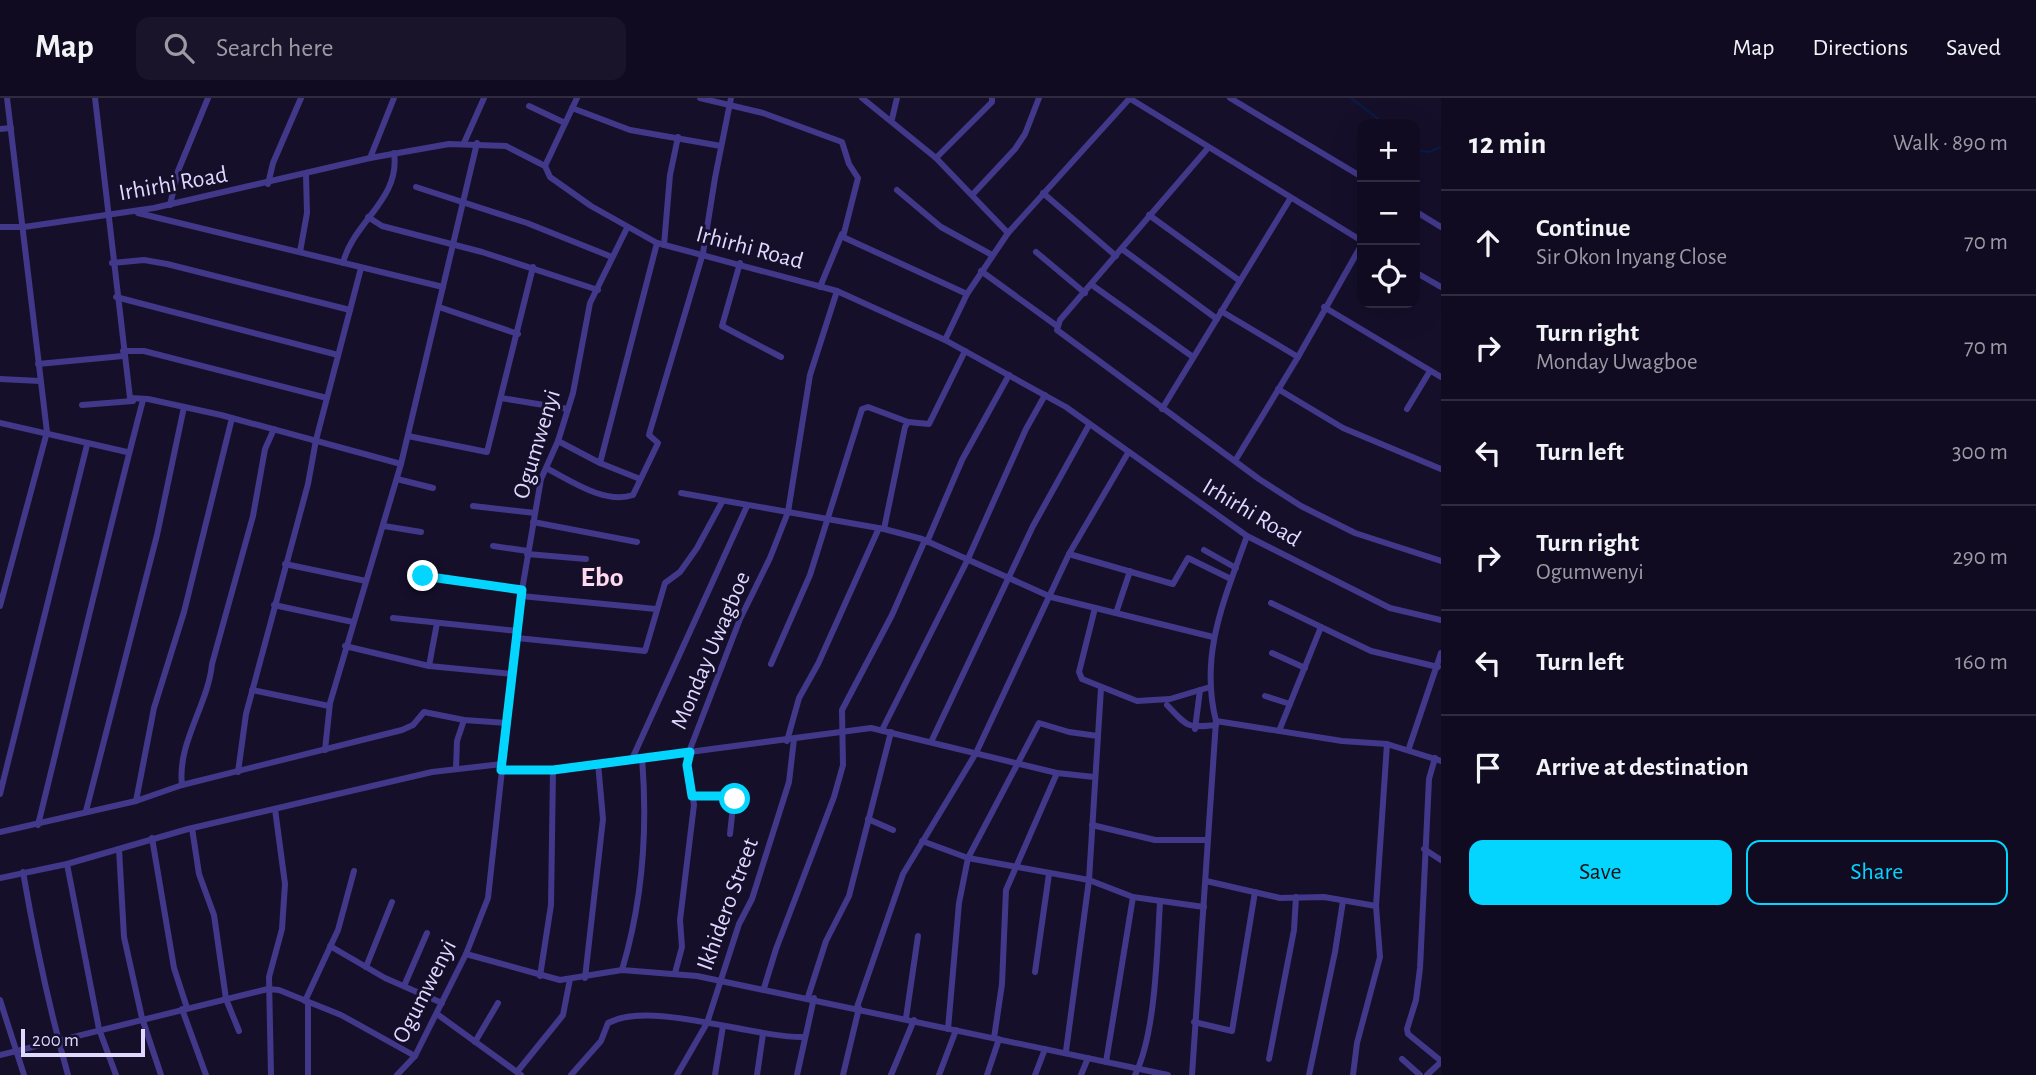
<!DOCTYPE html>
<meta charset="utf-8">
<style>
:root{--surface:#100b20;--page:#191429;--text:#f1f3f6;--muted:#9c9ba5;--line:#302b3e;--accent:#04d5ff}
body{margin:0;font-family:"Alegreya Sans",sans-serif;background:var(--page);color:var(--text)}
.controls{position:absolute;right:21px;top:21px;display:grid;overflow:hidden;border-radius:14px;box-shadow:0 7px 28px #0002}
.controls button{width:63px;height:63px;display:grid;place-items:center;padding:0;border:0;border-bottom:2px solid var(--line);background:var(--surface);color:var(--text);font:35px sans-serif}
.scale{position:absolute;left:21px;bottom:18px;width:124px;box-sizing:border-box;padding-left:7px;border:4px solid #dfd8ff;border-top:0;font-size:19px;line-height:24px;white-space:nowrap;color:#dfd8ff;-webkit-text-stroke:5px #150f2a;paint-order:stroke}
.stop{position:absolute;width:21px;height:21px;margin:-16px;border:5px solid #04d5ff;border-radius:50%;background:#fff}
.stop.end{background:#04d5ff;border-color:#fff;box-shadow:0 2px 7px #0008}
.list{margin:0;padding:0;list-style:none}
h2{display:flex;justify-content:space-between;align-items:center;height:91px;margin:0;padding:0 28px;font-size:30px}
h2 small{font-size:23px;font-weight:400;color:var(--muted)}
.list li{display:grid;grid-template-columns:46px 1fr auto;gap:21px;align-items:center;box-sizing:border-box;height:105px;padding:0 28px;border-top:2px solid var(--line)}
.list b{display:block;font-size:26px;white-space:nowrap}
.list p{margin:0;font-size:23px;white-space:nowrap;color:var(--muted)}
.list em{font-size:23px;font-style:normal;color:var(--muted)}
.actions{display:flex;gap:14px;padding:21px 28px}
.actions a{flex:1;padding:16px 0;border:2px solid var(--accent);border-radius:14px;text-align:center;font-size:24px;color:var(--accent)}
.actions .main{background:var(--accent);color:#111}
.icon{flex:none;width:38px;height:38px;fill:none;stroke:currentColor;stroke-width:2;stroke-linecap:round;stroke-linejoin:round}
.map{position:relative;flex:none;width:1441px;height:977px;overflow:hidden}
header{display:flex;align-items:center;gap:42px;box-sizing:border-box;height:98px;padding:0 35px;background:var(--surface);border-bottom:2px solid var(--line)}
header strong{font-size:33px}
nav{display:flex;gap:38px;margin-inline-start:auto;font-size:24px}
.search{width:490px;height:63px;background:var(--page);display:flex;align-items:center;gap:18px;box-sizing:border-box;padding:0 24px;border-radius:14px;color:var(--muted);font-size:26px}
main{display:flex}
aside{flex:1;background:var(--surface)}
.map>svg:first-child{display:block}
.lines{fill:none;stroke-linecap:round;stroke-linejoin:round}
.stream{stroke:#081c49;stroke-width:2}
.minor{stroke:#41388a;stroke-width:6}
.route{stroke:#04d5ff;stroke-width:9}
.labels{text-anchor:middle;stroke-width:6;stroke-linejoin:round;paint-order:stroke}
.street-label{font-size:24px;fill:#dfd8ff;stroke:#150f2a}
.quarter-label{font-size:28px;font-weight:bold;fill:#ffdaef;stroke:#150f2a}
</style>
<header>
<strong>Map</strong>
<div class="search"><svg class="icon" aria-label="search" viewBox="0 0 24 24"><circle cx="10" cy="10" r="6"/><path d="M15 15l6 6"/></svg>Search here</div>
<nav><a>Map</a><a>Directions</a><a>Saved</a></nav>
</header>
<main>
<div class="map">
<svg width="1441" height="977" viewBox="0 0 1441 977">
<rect width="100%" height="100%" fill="#150f2a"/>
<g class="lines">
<g class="stream">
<polyline points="1351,0 1385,26"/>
<polyline points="1415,52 1429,54 1441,49"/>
</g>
<g class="minor">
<polyline points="95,0 130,300 148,301 221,317 401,366"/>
<polyline points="700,0 763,15 842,44 849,66 858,80 843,139 967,196"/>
<polyline points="862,0 936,60 1008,135"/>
<polyline points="1129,0 1362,143"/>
<polyline points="1230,0 1362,79"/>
<polyline points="529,8 565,25"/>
<polyline points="572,10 630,32 721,48"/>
<polyline points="892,21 897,0"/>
<polyline points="0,31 11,30"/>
<polyline points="464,45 484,0"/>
<polyline points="1208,50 1060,222 1057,232 1259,381 1301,408 1355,435 1441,463"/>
<polyline points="370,60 394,0"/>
<polyline points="936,60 992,4 992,0"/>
<polyline points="545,68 577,0"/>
<polyline points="268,86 273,65 301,0"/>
<polyline points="416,89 527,125 612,159"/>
<polyline points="897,92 941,129 992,157"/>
<polyline points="1043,95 1116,158"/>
<polyline points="973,96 1015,51 1025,36 1039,0"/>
<polyline points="170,107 178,73 208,0"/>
<polyline points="1415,113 1441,129"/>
<polyline points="138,115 443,189"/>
<polyline points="1149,117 1240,183"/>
<polyline points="368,119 382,128 482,154 598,192"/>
<polyline points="0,129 24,129 154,110 370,60 449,46 506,48 545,68 550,79 591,108 657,145 837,193 945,242 1066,309 1247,438 1390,510 1441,522"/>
<polyline points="664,147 670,77 678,39"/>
<polyline points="1122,151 1217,221"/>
<polyline points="300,154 307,115 306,77"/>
<polyline points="1036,154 1085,195"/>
<polyline points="112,165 144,162 167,166 350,212"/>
<path d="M343,165C353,124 401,101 394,55"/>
<polyline points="740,165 722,228 781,259"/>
<polyline points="981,173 1057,228"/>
<polyline points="1415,174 1441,189"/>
<polyline points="1092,187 1193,259"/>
<polyline points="820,189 842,136"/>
<polyline points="116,199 338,257"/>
<polyline points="439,209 518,236"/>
<polyline points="1324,209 1441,279"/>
<polyline points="1221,213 1298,259 1235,363"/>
<polyline points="945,242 967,196 1008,135 1130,0"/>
<polyline points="123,253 144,253 327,300"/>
<polyline points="1298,259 1362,146"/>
<polyline points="38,266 123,258"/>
<polyline points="0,281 40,283"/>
<polyline points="1278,291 1343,330 1441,371"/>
<polyline points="501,300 568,311"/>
<polyline points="82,307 133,303"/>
<polyline points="1162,311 1290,101"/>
<polyline points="1407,311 1430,273"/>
<polyline points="0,325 127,354"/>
<polyline points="408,338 487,354 533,169"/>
<polyline points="558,343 600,365 657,145"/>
<polyline points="600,365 640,381"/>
<path d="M546,370C570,382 605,407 633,397L658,345L649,337L650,333L703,155L715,80L731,0"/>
<polyline points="397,381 433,390"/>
<polyline points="681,395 884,431 922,441 1051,499 1213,539"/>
<polyline points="473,408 535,415"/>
<polyline points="533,424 637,444"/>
<polyline points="384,428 421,434"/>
<polyline points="884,431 905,329 908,324 929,326 965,253"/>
<polyline points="927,444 962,362 1009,277"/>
<polyline points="493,448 528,453"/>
<polyline points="1204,452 1236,470"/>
<polyline points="527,456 586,461"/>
<polyline points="1069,456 1173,486 1188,460 1231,481"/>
<polyline points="285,466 366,483"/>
<polyline points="423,478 522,492"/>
<polyline points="521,498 656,511"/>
<polyline points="1271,505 1371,553 1438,569"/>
<polyline points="274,507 353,524"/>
<polyline points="0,508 47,334 7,0"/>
<polyline points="1095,510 1079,574 1082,581 1137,603 1170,601 1210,589"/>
<polyline points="1116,515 1130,473"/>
<polyline points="393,520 518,533"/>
<polyline points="517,540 645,553 665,485 680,474 697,450 722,404"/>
<polyline points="345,548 429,568 513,576"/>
<polyline points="1272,555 1305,570"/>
<polyline points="771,566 810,477 862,311 868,309 908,324"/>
<polyline points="429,568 437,525"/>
<polyline points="252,592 329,608"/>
<polyline points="1265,598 1290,606"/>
<path d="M1167,607C1188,629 1186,630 1216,627"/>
<polyline points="1216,623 1342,643 1387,646 1441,663"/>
<polyline points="1195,631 1200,592"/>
<polyline points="882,632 967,463 1026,331 1045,297"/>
<polyline points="1279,633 1321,529"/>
<polyline points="932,642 1033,428 1089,327"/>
<polyline points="787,643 799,600 818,566 879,430"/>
<polyline points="1409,650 1441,555"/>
<polyline points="325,652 330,605 401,366 477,45"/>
<polyline points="1435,660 1429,681 1420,870 1416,902 1407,931 1408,936 1441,963"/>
<polyline points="632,661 747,408"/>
<polyline points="456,671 457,643 464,622"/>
<polyline points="501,672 553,672 871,630 1057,675 1094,679"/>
<polyline points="238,674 246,616 308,386 316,342 361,170"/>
<path d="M182,687C177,645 208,607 212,566L253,418L265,351L274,331"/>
<polyline points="0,696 87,347"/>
<polyline points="692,698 734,699 730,736"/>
<polyline points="136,703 154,610 184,514 232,320"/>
<polyline points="86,713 157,437 184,309"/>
<polyline points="868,721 893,732"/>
<path d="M38,727C73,585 106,443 143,302"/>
<polyline points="1092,727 1155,742 1207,742"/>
<polyline points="192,730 199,776 214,817 226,901 239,933"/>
<polyline points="0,734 136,703 182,687 402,632 413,627 424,614 464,622 507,625"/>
<polyline points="152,740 174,870 187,910"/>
<polyline points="922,743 968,760 1089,782 1133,799 1204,809"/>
<polyline points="119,751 124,839 142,920 161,977"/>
<polyline points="1424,751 1441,762"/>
<polyline points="67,766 99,931 116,977"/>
<path d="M23,774C35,843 49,910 68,977"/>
<polyline points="0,780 67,766 188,731 432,674 502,666"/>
<polyline points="1206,783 1280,800 1324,799 1376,808 1387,646"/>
<polyline points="330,848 385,880 442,905"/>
<polyline points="466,856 560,882 622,872 697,878 1168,977"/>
<polyline points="366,869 392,804"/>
<path d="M622,872C643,802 648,733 642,660"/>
<polyline points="1035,874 1049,776"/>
<polyline points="675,875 682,849 680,822 694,707 687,659 740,521 770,460 788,414 810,277 837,193"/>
<polyline points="540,878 551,807 553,672"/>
<polyline points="585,880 603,721 598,665"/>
<polyline points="404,888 427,835"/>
<polyline points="764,890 776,851 834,699 843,667 842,612 892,517 925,442"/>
<polyline points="808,899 826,843 849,798 891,634"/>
<polyline points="0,902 24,977"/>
<polyline points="305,903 338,832 354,773"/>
<polyline points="857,909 903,776 976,655 1069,456 1128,355"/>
<polyline points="182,911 206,977"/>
<polyline points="437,916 521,977"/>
<polyline points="906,920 918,838"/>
<polyline points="1194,924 1232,933 1255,794"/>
<polyline points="948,931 959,805 968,760 1039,625 1069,634 1098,638"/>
<polyline points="994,940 1002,886 1006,792 1057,675"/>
<polyline points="475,944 498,905"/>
<polyline points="1066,953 1089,782 1101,590"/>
<polyline points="0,957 268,891 279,892 341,917 415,958"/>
<polyline points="1269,961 1294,832 1296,799"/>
<polyline points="1402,961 1420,977"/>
<polyline points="1106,964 1133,799"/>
<polyline points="517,974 563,917 570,881"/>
<polyline points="271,977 269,879 282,831 285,786 275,711"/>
<polyline points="308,977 308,904"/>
<polyline points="397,977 415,958 466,856 488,800 521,498 541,381 558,343 573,295 590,205 627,130"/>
<path d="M571,977L601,943L608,925C651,902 752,940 804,939"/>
<polyline points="677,977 707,925 739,826 752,801 789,684 794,641"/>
<polyline points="715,977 723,928"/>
<polyline points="757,977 763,936"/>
<polyline points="797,977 814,900"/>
<polyline points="843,977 859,910"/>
<polyline points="891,977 914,922"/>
<polyline points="939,977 956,932"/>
<polyline points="987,977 999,941"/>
<polyline points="1035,977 1045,951"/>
<polyline points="1081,977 1088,960"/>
<path d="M1135,977C1156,935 1157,852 1160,804"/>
<path d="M1192,977L1216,623C1199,556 1225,500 1247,438"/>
<polyline points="1309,977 1335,854 1343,803"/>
<polyline points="1353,977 1357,945 1380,859 1376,808"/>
<polyline points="1427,977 1441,964"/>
</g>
</g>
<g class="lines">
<polyline class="route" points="423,478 522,492 501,672 553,672 690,654 687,667 692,698 729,698 735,701"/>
</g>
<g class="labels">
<g class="street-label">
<text transform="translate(173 85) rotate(-10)" y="8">Irhirhi Road</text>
<text transform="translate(750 149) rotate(15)" y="8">Irhirhi Road</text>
<text transform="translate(536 346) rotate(-73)" y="8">Ogumwenyi</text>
<text transform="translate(1252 414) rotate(31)" y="8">Irhirhi Road</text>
<text transform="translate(710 552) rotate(-67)" y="8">Monday Uwagboe</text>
<text transform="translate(727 806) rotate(-70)" y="8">Ikhidero Street</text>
<text transform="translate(424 893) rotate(-63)" y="8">Ogumwenyi</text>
</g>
<g class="quarter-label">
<text x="602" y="488">Ebo</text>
</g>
</g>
</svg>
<div class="controls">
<button>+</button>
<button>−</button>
<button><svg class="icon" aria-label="locate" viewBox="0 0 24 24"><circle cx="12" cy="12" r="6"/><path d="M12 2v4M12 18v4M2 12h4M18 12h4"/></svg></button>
</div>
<div class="scale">200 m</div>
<div class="stop" style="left:735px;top:701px"></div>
<div class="stop end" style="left:423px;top:478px"></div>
</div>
<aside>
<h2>12 min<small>Walk · 890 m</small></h2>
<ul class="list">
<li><svg class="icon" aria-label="ahead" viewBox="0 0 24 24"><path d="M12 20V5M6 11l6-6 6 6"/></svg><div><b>Continue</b><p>Sir Okon Inyang Close</p></div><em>70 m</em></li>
<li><svg class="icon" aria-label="right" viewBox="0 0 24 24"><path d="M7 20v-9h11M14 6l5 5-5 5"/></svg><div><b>Turn right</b><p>Monday Uwagboe</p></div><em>70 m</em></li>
<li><svg class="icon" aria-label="left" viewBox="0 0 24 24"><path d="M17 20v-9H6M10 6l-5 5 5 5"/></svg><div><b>Turn left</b></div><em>300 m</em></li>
<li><svg class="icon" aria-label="right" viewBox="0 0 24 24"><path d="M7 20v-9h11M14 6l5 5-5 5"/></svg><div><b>Turn right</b><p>Ogumwenyi</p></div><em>290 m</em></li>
<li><svg class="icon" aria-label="left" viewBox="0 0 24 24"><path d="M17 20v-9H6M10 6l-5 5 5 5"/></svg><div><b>Turn left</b></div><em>160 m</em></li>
<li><svg class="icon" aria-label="arrive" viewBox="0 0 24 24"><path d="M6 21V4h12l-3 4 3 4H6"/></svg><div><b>Arrive at destination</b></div></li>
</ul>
<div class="actions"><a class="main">Save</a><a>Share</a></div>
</aside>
</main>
